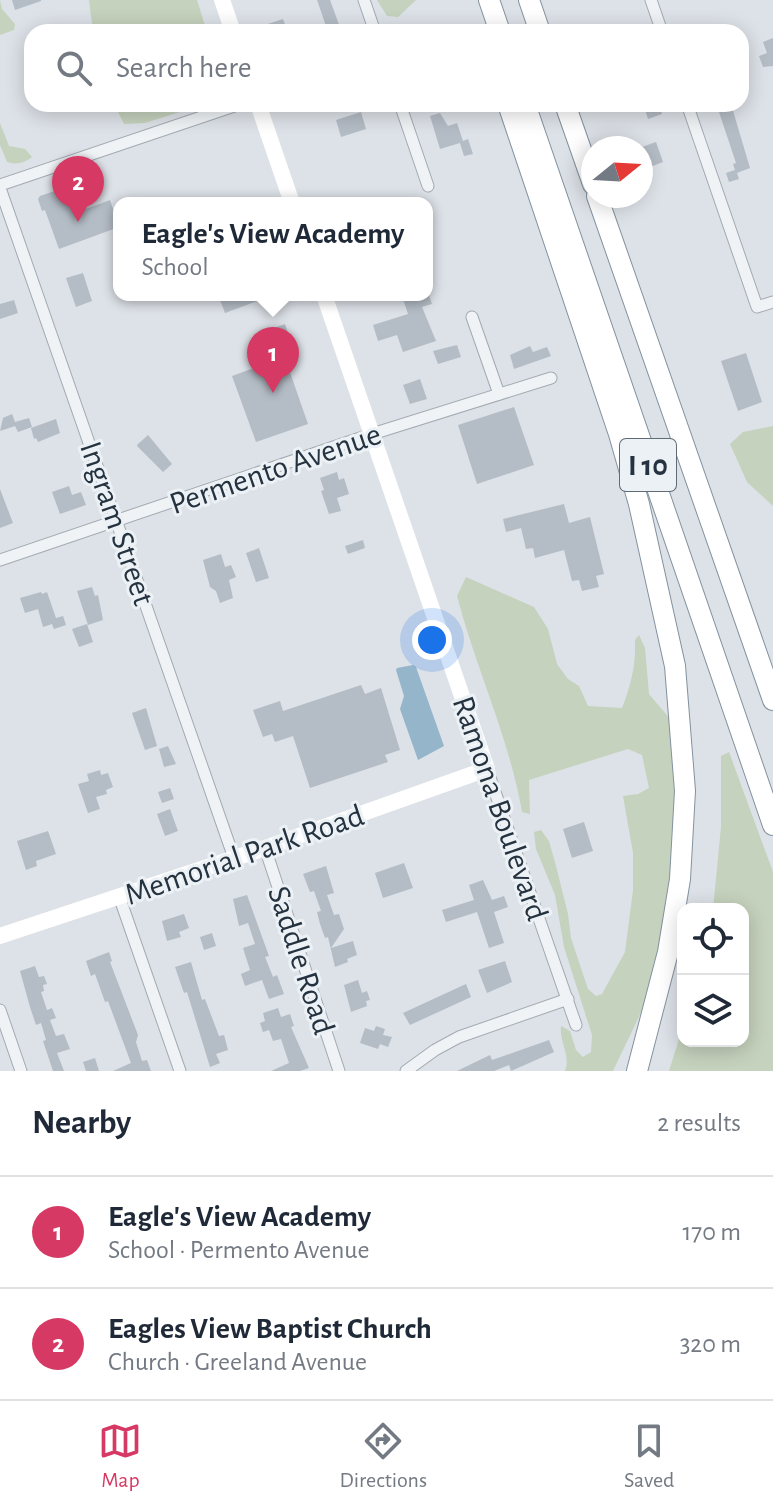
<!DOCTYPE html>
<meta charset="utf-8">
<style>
:root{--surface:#fff;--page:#f6f6f7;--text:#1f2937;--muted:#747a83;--line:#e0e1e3;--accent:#d63963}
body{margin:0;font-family:"Alegreya Sans",sans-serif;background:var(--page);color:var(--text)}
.controls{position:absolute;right:24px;bottom:24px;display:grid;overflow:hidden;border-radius:16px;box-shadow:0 4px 20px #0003}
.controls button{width:72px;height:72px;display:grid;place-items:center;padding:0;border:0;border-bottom:2px solid var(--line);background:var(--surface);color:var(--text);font:40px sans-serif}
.compass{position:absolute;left:581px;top:136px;width:72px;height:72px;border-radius:50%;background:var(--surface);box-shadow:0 4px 20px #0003;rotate:72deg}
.you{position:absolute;left:432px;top:640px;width:28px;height:28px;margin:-20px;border:6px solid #fff;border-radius:50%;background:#1a73e8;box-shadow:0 0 0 12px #1a73e833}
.badge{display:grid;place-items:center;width:52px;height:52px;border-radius:50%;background:var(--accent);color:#fff;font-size:26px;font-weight:700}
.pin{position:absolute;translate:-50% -66px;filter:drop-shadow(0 2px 4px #0008)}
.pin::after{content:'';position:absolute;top:42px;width:28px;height:24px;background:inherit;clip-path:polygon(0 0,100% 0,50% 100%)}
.popup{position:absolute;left:113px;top:197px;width:320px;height:104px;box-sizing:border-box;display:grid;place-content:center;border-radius:16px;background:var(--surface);filter:drop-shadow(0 2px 6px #0005);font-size:26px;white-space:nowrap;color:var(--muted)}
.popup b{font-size:30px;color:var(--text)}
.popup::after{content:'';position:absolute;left:50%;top:100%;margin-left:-16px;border:16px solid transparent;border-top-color:var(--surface)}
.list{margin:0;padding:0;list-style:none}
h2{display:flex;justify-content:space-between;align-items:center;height:104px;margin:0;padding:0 32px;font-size:34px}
h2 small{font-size:26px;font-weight:400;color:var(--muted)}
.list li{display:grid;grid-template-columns:52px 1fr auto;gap:24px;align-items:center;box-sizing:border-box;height:112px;padding:0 32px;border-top:2px solid var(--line)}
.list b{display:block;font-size:30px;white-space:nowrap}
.list p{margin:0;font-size:26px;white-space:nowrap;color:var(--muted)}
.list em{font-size:26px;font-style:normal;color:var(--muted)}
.icon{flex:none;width:44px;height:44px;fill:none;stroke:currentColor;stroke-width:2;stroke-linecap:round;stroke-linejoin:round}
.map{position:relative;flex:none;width:773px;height:1071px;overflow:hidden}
.search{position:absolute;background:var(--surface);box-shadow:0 4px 20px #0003;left:24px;right:24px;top:24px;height:88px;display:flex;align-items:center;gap:20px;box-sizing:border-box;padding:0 28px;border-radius:24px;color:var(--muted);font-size:30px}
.sheet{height:328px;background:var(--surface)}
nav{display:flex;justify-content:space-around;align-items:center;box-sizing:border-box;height:112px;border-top:2px solid var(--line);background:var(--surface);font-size:22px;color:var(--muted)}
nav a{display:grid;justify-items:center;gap:4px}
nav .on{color:var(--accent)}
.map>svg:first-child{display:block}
.green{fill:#c5d2bd}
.water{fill:#95b5cb}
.building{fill:#b4bcc5}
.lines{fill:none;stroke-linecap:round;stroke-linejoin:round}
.street-casing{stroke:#a2aab2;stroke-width:13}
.highway-casing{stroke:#83929f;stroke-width:22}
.street{stroke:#f0f3f6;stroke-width:11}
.secondary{stroke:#fff;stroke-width:16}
.highway{stroke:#fff;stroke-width:20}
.labels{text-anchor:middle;stroke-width:6;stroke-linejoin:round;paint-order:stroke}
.shield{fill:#ecf1f5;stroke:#616b76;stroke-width:2}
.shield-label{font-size:30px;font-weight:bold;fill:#25323f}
.street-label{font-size:32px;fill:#25323f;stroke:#ecf1f5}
</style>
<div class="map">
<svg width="773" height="1071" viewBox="0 0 773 1071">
<rect width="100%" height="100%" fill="#dde2e8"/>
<g class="green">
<polygon points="0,0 2,9 15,24 14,30 0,35"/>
<polygon points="89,0 197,0 207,32 93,32"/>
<polygon points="377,0 416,0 398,17 387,16"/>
<polygon points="114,104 205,104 145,123 124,124"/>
<path d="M0,123L9,146L25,149L32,157C25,163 16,165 7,162L0,145Z"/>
<polygon points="773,426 773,506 747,482 730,444 743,432"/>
<path d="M466,577L534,607L548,629L557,664L568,679L579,686L588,706L622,708C631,685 636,665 635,640L639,635L645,648L649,694L676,726L677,874L655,983L613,1071H565C571,1055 559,1042 561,1026L570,1031L576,1050L583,1057L591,1052L592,1035L564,947L555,895L536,849L534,832L541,830L549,841L556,866L568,914L571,938L588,989L596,996L602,994L625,952L633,890V853L623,796L638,794L649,788L642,755L628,749L529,780L530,814L522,812C509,737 476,669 457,596Z"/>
<polygon points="729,752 773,872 773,1071 669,1071 683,1026 683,1041 743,1041 743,909 713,909 721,827 721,756"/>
</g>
<polygon class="water" points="413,665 416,667 444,746 418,760 400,709 404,696 396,670 397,668"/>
<g class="building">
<polygon points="12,0 41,0 41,1 15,10"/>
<polygon points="317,0 330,0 341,30 328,32"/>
<polygon points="283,19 288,32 249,32 249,30"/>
<polygon points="773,38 773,66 763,67 759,56 767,53 763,42"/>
<polygon points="643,104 659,104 662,114 648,119"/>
<polygon points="724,104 731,104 750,168 737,173 739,179 729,182 726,173 735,170 733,164 736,163 717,106"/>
<polygon points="361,112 366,129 341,137 336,120"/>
<polygon points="440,113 448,126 457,123 463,141 468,139 473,154 464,156 460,143 440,149 430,116"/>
<polygon points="656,142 663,162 650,167 642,147"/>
<polygon points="69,186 78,212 110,200 119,227 59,249 45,210 42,211 38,199 40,196"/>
<polygon points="83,273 92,301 76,307 66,278"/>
<polygon points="218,295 271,295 271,296 225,313"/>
<polygon points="407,295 429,295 432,304 422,307 436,341 403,352 397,335 378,341 373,325 408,314 402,296"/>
<polygon points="14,300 18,313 0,319 0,304"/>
<polygon points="285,324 295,354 285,358 308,424 256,442 232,376 276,360 266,331"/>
<polygon points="457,345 461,357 438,364 433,351"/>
<polygon points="530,346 533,352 547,347 551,356 514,369 510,355"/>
<polygon points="746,353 762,402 738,411 721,361"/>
<polygon points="420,379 427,399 410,404 403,385"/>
<polygon points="514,407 534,465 477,484 458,425"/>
<polygon points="12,414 15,422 29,418 32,427 18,432 15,426 0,431 3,418"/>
<polygon points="56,419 60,433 38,442 36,438 34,439 31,428"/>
<polygon points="148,435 172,464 163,472 138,447 137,445"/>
<polygon points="337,472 339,480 344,478 349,494 337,498 341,511 329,514 321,491 324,490 320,478"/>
<polygon points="69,486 72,495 81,492 86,505 60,514 52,492"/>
<polygon points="0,489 13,523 0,528"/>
<polygon points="564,504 569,523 590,517 604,574 596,576 599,587 582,591 579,580 572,581 564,550 535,558 533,548 526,549 521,528 506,532 503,519"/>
<polygon points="363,540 365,548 348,554 345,546"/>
<polygon points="259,548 269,578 256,582 246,553"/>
<polygon points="221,554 225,567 231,565 236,577 229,580 233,598 220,603 216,591 210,587 203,560"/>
<polygon points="92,587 95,596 98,595 103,620 88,625 77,591"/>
<polygon points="41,592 42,594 47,592 56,618 63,616 66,625 54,629 52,624 43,627 38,609 25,613 20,598"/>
<polygon points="87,624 93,642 79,647 72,629"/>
<polygon points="361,685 365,694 381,688 400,750 385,755 388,762 310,788 293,736 275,742 272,734 263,737 253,710 280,701 283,711"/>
<polygon points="146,708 157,746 145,750 132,713"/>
<polygon points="168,746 176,764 164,767 159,749"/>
<polygon points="100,770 101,775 108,773 113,787 106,790 107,794 96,797 100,809 88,813 78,784 89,781 87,774"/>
<polygon points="170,788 174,799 162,803 158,792"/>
<polygon points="170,809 178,831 165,836 157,814"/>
<polygon points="584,822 593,851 572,858 563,829"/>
<polygon points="48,831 56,854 36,861 37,866 26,870 17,841"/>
<polygon points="404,863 413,888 383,898 375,873"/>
<polygon points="326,866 334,893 327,895 334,915 339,914 344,929 331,948 353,941 357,955 347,959 348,962 335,967 328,937 325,938 320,924 317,912 321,911 314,891 310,892 303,874"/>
<polygon points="483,880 492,900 504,896 508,907 494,912 504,943 489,948 477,912 446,922 442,910 474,900 469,885"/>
<polygon points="247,895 269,956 265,957 273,977 277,975 284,994 269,999 262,980 245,986 241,974 250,970 243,948 255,944 248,923 239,926 233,899"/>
<polygon points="184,914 189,928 179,932 181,937 167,941 162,921"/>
<polygon points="212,933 216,946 204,950 200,937"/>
<polygon points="109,952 112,961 110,962 138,1035 136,1042 142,1061 147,1060 151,1071 113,1071 131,1063 108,1001 105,1002 95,974 91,976 86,961"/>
<polygon points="505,961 512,982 487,993 478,970"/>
<polygon points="191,962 202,1000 205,999 219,1036 224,1035 228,1050 216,1054 220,1063 210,1067 187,992 184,993 175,967"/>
<polygon points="35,966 39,977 44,976 47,984 43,985 44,991 41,992 47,1010 52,1008 56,1018 50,1020 56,1036 64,1034 70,1049 57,1053 64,1071 53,1071 43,1041 46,1040 41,1023 36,1025 30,1007 20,971"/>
<polygon points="358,980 362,993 367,991 370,1000 366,1001 367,1006 351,1012 344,985"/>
<polygon points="466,984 471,997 410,1025 403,1013"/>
<polygon points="278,1008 281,1017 290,1014 294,1026 291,1027 309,1068 300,1071 271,1071 289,1063 281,1039 273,1041 269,1030 263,1032 260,1023 265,1021 263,1013"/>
<polygon points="376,1026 385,1029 383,1035 392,1037 388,1047 380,1044 378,1049 360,1043 365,1028 374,1031"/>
<polygon points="549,1040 554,1052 511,1071 509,1065 494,1071 457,1071 490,1055 492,1060"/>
<polygon points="95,1058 99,1071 86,1071 83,1062"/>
</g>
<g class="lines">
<defs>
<g id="street">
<polyline points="364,0 375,32"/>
<polyline points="651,0 662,32"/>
<polyline points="400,104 428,186"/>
<polyline points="687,104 757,307 773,302"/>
<polyline points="0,185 240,104"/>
<polyline points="0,188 234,858"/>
<polyline points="472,317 499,394"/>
<polyline points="0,560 372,434 551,378"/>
<polyline points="487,769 576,1025"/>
<polyline points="265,848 339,1071"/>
<polyline points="119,896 180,1071"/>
<polyline points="0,1010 21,1071"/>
<polyline points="406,1071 435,1050 459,1037 568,999"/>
</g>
<g id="highway">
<polyline points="489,0 500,32"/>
<polyline points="529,0 540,32"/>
<polyline points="508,104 619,434 639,504 675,666 685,791 680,879 668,952 637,1071"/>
<polyline points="525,104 773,825"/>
<polyline points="565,104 593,184"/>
<polyline points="597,196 773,700"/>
</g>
</defs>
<use href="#street" class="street-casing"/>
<use href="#highway" class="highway-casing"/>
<use href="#street" class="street"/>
<g class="secondary">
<polyline points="222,0 233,32"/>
<polyline points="258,104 292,203"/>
<polyline points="0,936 265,848 487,769 324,295"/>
</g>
<use href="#highway" class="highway"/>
</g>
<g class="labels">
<rect class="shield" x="620" y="439" width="56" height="52" rx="6"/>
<g class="shield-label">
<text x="648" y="475">I 10</text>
</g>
<g class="street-label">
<text transform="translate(275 468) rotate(-19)" y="11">Permento Avenue</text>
<text transform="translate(118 523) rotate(71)" y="11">Ingram Street</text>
<text transform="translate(501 808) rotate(71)" y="11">Ramona Boulevard</text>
<text transform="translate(244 854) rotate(-19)" y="11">Memorial Park Road</text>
<text transform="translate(302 960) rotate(72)" y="11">Saddle Road</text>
</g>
</g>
</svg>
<div class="controls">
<button><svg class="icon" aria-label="locate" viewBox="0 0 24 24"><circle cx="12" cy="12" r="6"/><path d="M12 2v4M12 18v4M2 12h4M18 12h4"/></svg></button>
<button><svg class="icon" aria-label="layers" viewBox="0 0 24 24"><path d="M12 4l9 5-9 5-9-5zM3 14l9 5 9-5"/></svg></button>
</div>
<svg class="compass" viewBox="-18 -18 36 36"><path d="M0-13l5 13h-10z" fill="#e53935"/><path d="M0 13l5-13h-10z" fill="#747a83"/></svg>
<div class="you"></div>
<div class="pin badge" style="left:273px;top:393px">1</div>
<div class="popup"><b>Eagle's View Academy</b>School</div>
<div class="pin badge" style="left:78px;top:222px">2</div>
<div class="search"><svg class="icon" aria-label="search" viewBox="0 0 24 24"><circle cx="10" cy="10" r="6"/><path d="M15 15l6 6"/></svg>Search here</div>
</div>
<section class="sheet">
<h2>Nearby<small>2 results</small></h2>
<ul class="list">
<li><span class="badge">1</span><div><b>Eagle's View Academy</b><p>School · Permento Avenue</p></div><em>170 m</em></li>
<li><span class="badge">2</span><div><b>Eagles View Baptist Church</b><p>Church · Greeland Avenue</p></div><em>320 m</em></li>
</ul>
</section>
<nav>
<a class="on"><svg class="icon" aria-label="map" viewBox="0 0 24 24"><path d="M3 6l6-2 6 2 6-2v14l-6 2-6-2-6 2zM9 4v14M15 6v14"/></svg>Map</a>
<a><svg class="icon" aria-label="directions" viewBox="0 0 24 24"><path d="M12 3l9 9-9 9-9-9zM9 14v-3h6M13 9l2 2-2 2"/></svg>Directions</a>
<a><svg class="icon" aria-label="saved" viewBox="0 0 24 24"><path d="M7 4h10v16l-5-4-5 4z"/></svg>Saved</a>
</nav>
